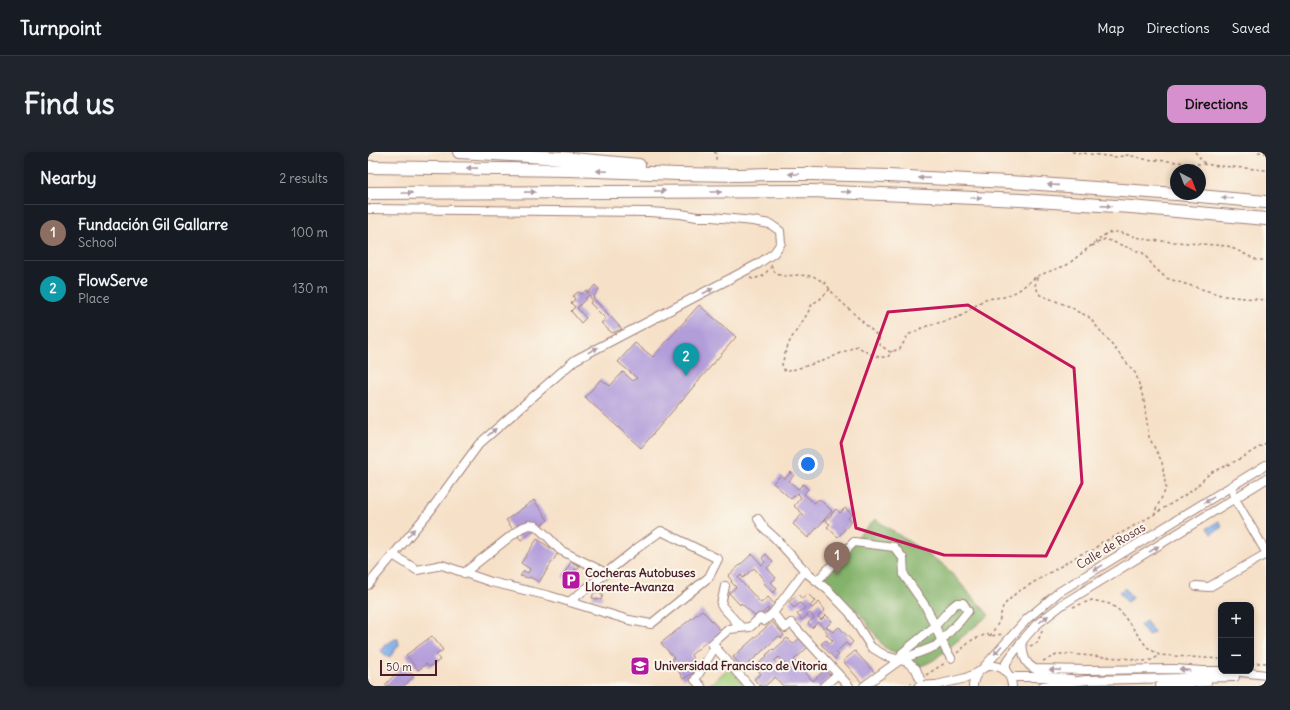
<!DOCTYPE html>
<meta charset="utf-8">
<style>
:root{--surface:#171b24;--page:#20242c;--text:#f1f3f6;--muted:#9ea1a6;--line:#363941;--accent:#d690ce}
body{margin:0;font-family:Delius,sans-serif;background:var(--page);color:var(--text)}
.controls{position:absolute;right:12px;bottom:12px;display:grid;overflow:hidden;border-radius:8px;box-shadow:0 2px 6px #0003}
.controls button{width:36px;height:36px;display:grid;place-items:center;padding:0;border:0;border-bottom:1px solid var(--line);background:var(--surface);color:var(--text);font:20px sans-serif}
.compass{position:absolute;left:802px;top:12px;width:36px;height:36px;border-radius:50%;background:var(--surface);box-shadow:0 2px 6px #0003;rotate:138deg}
.scale{position:absolute;left:12px;bottom:10px;width:57px;box-sizing:border-box;padding-left:4px;border:2px solid #4a1f2b;border-top:0;font-size:11px;line-height:14px;white-space:nowrap;color:#4a1f2b;-webkit-text-stroke:3px #fbf7ec;paint-order:stroke}
.you{position:absolute;left:440px;top:312px;width:14px;height:14px;margin:-10px;border:3px solid #fff;border-radius:50%;background:#1a73e8;box-shadow:0 0 0 6px #1a73e833}
.badge{display:grid;place-items:center;width:26px;height:26px;border-radius:50%;background:var(--accent);color:#fff;font-size:13px;font-weight:700}
.pin{position:absolute;translate:-50% -33px;filter:drop-shadow(0 1px 2px #0008)}
.pin::after{content:'';position:absolute;top:21px;width:14px;height:12px;background:inherit;clip-path:polygon(0 0,100% 0,50% 100%)}
.list{margin:0;padding:0;list-style:none}
h2{display:flex;justify-content:space-between;align-items:center;height:52px;margin:0;padding:0 16px;font-size:17px}
h2 small{font-size:13px;font-weight:400;color:var(--muted)}
.list li{display:grid;grid-template-columns:26px 1fr auto;gap:12px;align-items:center;box-sizing:border-box;height:56px;padding:0 16px;border-top:1px solid var(--line)}
.list b{display:block;font-size:15px;white-space:nowrap}
.list p{margin:0;font-size:13px;white-space:nowrap;color:var(--muted)}
.list em{font-size:13px;font-style:normal;color:var(--muted)}
.map{position:relative;flex:none;width:898px;height:534px;overflow:hidden;border-radius:8px}
header{display:flex;align-items:center;gap:24px;box-sizing:border-box;height:56px;padding:0 20px;background:var(--surface);border-bottom:1px solid var(--line)}
header strong{font-size:19px}
nav{display:flex;gap:22px;margin-inline-start:auto;font-size:14px}
.intro{display:flex;align-items:center;justify-content:space-between;box-sizing:border-box;height:96px;padding:0 24px}
h1{margin:0;font-size:28px}
.button{padding:10px 18px;border-radius:8px;background:var(--accent);color:#111;font-size:14px;font-weight:700}
main{display:flex;gap:24px;padding:0 24px}
aside{flex:1;background:var(--surface);border-radius:8px;box-shadow:0 2px 6px #0003}
.map>svg:first-child{display:block}
.green{fill:#a6cf7b;stroke:#787753}
.forest{fill:#84b26b;stroke:#67684b}
.water{fill:#7faee9;stroke:#64668a}
.building{fill:#b29dda;fill-rule:evenodd}
.lines{fill:none;stroke-linecap:round;stroke-linejoin:round}
.minor-casing{stroke:#a08079;stroke-width:10}
.highway-casing{stroke:#a08079;stroke-width:14}
.path{stroke:#a08079;stroke-width:1.5;stroke-dasharray:3 3;stroke-linecap:butt}
.minor{stroke:#fff;stroke-width:8}
.highway{stroke:#fff;stroke-width:12}
.oneway{fill:#ae9aa0}
.marked{fill:none;stroke:#c2185b;stroke-width:3;stroke-linejoin:round}
.labels{text-anchor:middle;stroke-width:4;stroke-linejoin:round;paint-order:stroke}
.street-label{font-size:12px;fill:#4a1f2b;stroke:#fbf7ec}
.poi-label{font-size:12px;font-weight:bold;fill:#4a1f2b;stroke:#fbf7ec;text-anchor:start}
</style>
<header>
<strong>Turnpoint</strong>
<nav><a>Map</a><a>Directions</a><a>Saved</a></nav>
</header>
<div class="intro"><h1>Find us</h1><a class="button">Directions</a></div>
<main>
<aside>
<h2>Nearby<small>2 results</small></h2>
<ul class="list">
<li><span class="badge" style="background:#8d6e63">1</span><div><b>Fundación Gil Gallarre</b><p>School</p></div><em>100 m</em></li>
<li><span class="badge" style="background:#0f9aa8">2</span><div><b>FlowServe</b><p>Place</p></div><em>130 m</em></li>
</ul>
</aside>
<div class="map">
<svg width="898" height="534" viewBox="0 0 898 534">
<rect width="100%" height="100%" fill="#fbf7ec"/>
<filter id="ink" filterUnits="userSpaceOnUse"><feTurbulence type="fractalNoise" baseFrequency=".025" numOctaves="2"/><feDisplacementMap in="SourceGraphic" scale="8" xChannelSelector="R" yChannelSelector="G"/><feConvolveMatrix kernelMatrix="1 2 1 2 8 2 1 2 1" color-interpolation-filters="sRGB"/></filter>
<filter id="wash" filterUnits="userSpaceOnUse"><feTurbulence type="fractalNoise" baseFrequency=".012" numOctaves="4" result="noise"/><feDisplacementMap in="SourceGraphic" scale="16" xChannelSelector="R" yChannelSelector="G"/><feGaussianBlur stdDeviation="0.9" result="paint"/><feColorMatrix in="noise" values="0 0 0 0 0 0 0 0 0 0 0 0 0 0 0 0 0 1.4 0 .05"/><feComposite in="paint" operator="in"/></filter>
<g filter="url(#wash)">
<rect width="100%" height="100%" fill="#f6e0c7"/>
<polygon class="green" points="361,516 377,534 340,534"/>
<polygon class="forest" points="507,367 576,413 621,463 566,508 552,515 516,495 493,463 450,424"/>
<g class="water">
<polygon points="851,369 854,375 843,382 839,376"/>
<polygon points="757,436 764,446 759,450 751,440"/>
<polygon points="778,469 786,480 780,484 772,473"/>
<polygon points="27,487 30,487 31,493 21,506 13,499 19,492"/>
</g>
<g id="blocks">
<g class="building">
<polygon points="227,133 231,137 225,146 254,177 244,181 233,171 238,167 222,151 224,148 221,143 209,156 218,166 213,171 203,159 207,155 203,151 207,147 205,144 210,140 214,142 218,138 220,141"/>
<polygon points="331,153 368,185 273,296 217,245 233,227 242,234 255,220 265,229 269,226 250,210 267,191 285,205"/>
<polygon points="423,320 426,323 421,329 430,337 435,332 440,337 436,342 446,351 451,347 464,359 440,386 425,372 433,363 434,364 436,363 426,354 433,345 429,341 423,347 405,331 413,323 416,327"/>
<polygon points="166,348 180,368 153,388 138,368"/>
<polygon points="477,356 484,362 480,366 484,369 470,385 459,375 462,372 458,369 468,357 472,361"/>
<polygon points="169,387 190,401 171,430 162,425 161,426 152,424 156,419 160,421 162,417 153,411"/>
<polygon points="384,402 394,413 397,410 394,406 398,402 405,410 399,416 408,426 403,430 409,437 405,441 395,430 396,428 386,416 375,426 373,423 370,426 393,451 400,445 408,454 402,459 400,456 389,466 373,451 372,453 361,441 368,435 363,430 364,429 360,424"/>
<polygon points="203,410 212,414 209,418 207,417 200,428 194,425"/>
<polygon points="226,440 235,443 233,448 224,446"/>
<polygon points="430,442 434,447 440,442 447,449 442,454 444,456 451,450 457,458 450,464 453,468 458,463 464,469 458,475 465,480 471,475 485,490 481,494 478,491 468,500 471,503 467,507 453,492 458,488 462,492 465,489 458,482 460,481 450,470 444,476 440,471 446,466 442,461 434,468 429,462 437,456 432,451 426,456 421,450"/>
<polygon points="334,458 354,480 341,493 338,490 323,503 331,518 315,527 304,507 306,506 293,491"/>
<polygon points="404,470 416,483 413,486 411,484 380,512 382,514 377,518 365,505"/>
<polygon points="64,484 75,498 68,503 72,508 61,515 58,512 50,518 38,503"/>
<path d="M419,486L425,492L432,486L440,495L426,508L445,529L457,518L463,524L452,534H415L407,525L397,534H392L386,527L393,522L387,515L399,504L398,503L405,497L406,498ZM411,505L418,513L414,517L406,509Z"/>
<polygon points="487,499 507,521 495,532 475,509"/>
<polygon points="35,514 46,524 36,534 18,534 17,533"/>
</g>
</g>
</g>
<g filter="url(#ink)">
<use href="#blocks" fill-opacity="0" stroke="#a08079" stroke-width="1"/>
<g class="lines">
<defs>
<g id="minor">
<polyline points="0,57 281,60 313,62 329,65 344,65 385,69 402,72 412,79 413,91 406,101 390,112 207,208 111,292 62,359 0,433"/>
<polyline points="863,335 867,347 898,400"/>
<polyline points="390,367 396,376 407,386 440,422 460,438 482,461 503,495 518,504 539,510 548,517 552,527"/>
<polyline points="25,403 49,418 74,413 123,430 182,444 261,468 283,472 341,425 350,407 293,379 268,397 238,421 192,398 179,384 168,374 161,373 153,376 96,421"/>
<polyline points="449,429 486,390 526,395 535,406 536,423 558,455 578,498 583,506"/>
<polyline points="357,434 353,453 373,475"/>
<polyline points="828,434 841,435 898,402"/>
<polyline points="201,450 238,421"/>
<polyline points="405,461 437,418"/>
<path d="M654,489C655,501 655,511 667,517L719,518L807,517L834,519H864L898,523"/>
<polyline points="347,495 381,534"/>
<polyline points="616,515 659,467 691,440 898,313"/>
<polyline points="638,519 638,511 654,489 668,473 695,452 898,327"/>
<polyline points="642,525 680,525 703,527"/>
<polyline points="333,534 327,528 347,495 344,492 361,477 382,475 392,466 396,469 405,461 417,476 423,471 481,534"/>
<polyline points="456,534 470,522"/>
<polyline points="496,534 532,508 568,494 592,469 600,459 595,451 589,451 584,455 567,474 534,501 532,508"/>
<polyline points="551,534 567,533"/>
<polyline points="564,534 598,526 609,521"/>
<path d="M605,534C607,507 642,507 644,534"/>
<polyline points="675,534 718,528 867,525"/>
<polyline points="792,534 839,530"/>
</g>
<g id="highway">
<polyline points="91,0 194,6 271,13"/>
<polyline points="0,15 201,18 310,22 373,23 399,22 446,22 520,24 659,31 808,42"/>
<polyline points="0,41 443,39 653,48 763,55 898,67"/>
<polyline points="809,42 898,50"/>
</g>
</defs>
<use href="#minor" class="minor-casing"/>
<use href="#highway" class="highway-casing"/>
<g class="path">
<polyline points="346,0 348,1 348,8"/>
<polyline points="704,0 748,5 760,3 776,7 898,18"/>
<polyline points="827,0 837,12"/>
<polyline points="890,0 898,1"/>
<polyline points="724,94 737,87 775,101 787,116 798,126 856,144 898,148"/>
<polyline points="403,113 408,122 416,124 430,123 445,124 457,131 468,145 511,185 512,193 522,200 532,197 540,183 556,175 591,165 617,147 636,145 650,139 669,124 699,113 739,81 750,80 780,88 860,94 889,108 898,108"/>
<polyline points="669,125 667,134 672,143 703,155 710,160 720,164 768,222 776,249 781,285 794,310 798,337 786,361"/>
<polyline points="382,126 385,127 395,124 403,115"/>
<path d="M462,137L451,148L444,152C438,166 431,174 423,187C419,195 416,204 414,213L417,220L455,209L489,194C500,201 506,206 520,205L524,199"/>
<polyline points="705,455 724,448 742,452 752,459 779,495 791,503 853,507"/>
<polyline points="622,484 631,470 635,454 648,441 713,402 725,398 733,391 746,385 785,363 825,338 842,321 870,308 898,291"/>
<polyline points="662,494 669,491 675,477"/>
<polyline points="589,501 604,488 619,482 622,484 635,482"/>
<polyline points="675,509 691,502 701,502 735,505 756,506 774,509 785,508 791,503"/>
<polyline points="883,511 898,511"/>
<polyline points="558,523 577,511"/>
<polyline points="536,534 544,531"/>
</g>
<use href="#minor" class="minor"/>
<use href="#highway" class="highway"/>
</g>
<defs><path id="oneway-solid" d="M-6-.8H1V-3.2L6.5 0L1 3.2V.8H-6Z"/></defs>
<g class="oneway">
<use href="#oneway-solid" transform="translate(104 16) rotate(-179)"/>
<use href="#oneway-solid" transform="translate(234 19) rotate(-178)"/>
<use href="#oneway-solid" transform="translate(426 22) rotate(-180)"/>
<use href="#oneway-solid" transform="translate(556 26) rotate(-177)"/>
<use href="#oneway-solid" transform="translate(685 33) rotate(-176)"/>
<use href="#oneway-solid" transform="translate(292 39)"/>
<use href="#oneway-solid" transform="translate(162 40) rotate(-1)"/>
<use href="#oneway-solid" transform="translate(348 40)"/>
<use href="#oneway-solid" transform="translate(478 40) rotate(2)"/>
<use href="#oneway-solid" transform="translate(39 41)"/>
<use href="#oneway-solid" transform="translate(608 46) rotate(3)"/>
<use href="#oneway-solid" transform="translate(859 46) rotate(-175)"/>
<use href="#oneway-solid" transform="translate(738 54) rotate(4)"/>
<use href="#oneway-solid" transform="translate(340 139) rotate(-28)"/>
<use href="#oneway-solid" transform="translate(225 198) rotate(-27)"/>
<use href="#oneway-solid" transform="translate(124 280) rotate(-41)"/>
<use href="#oneway-solid" transform="translate(841 348) rotate(149)"/>
<use href="#oneway-solid" transform="translate(43 381) rotate(-50)"/>
<use href="#oneway-solid" transform="translate(786 397) rotate(-32)"/>
<use href="#oneway-solid" transform="translate(730 416) rotate(149)"/>
<use href="#oneway-solid" transform="translate(676 467) rotate(-38)"/>
<use href="#oneway-solid" transform="translate(630 498) rotate(131)"/>
<use href="#oneway-solid" transform="translate(687 518) rotate(-179)"/>
<use href="#oneway-solid" transform="translate(817 518) rotate(-174)"/>
</g>
</g>
<path class="marked" d="M600,153L706,216L714,331L678,404L576,403L488,376L473,291L520,160Z"/>
<defs>
<symbol id="parking-square" viewBox="-11 -11 22 22"><rect x="-9" y="-9" width="18" height="18" rx="4" fill="#b5179e" stroke="#fbf7ec"/><path d="M-3.5-5.5H1a3.5 3.5 0 0 1 0 7H-1V5.5H-3.5ZM-1-3.4V-.6H.8a1.4 1.4 0 0 0 0-2.8Z" fill="#fff"/></symbol>
<symbol id="university-square" viewBox="-11 -11 22 22"><rect x="-9" y="-9" width="18" height="18" rx="4" fill="#b5179e" stroke="#fbf7ec"/><path d="M0-5L7-2L0 1L-7-2ZM-4 1L0 2.5L4 1V4Q0 6-4 4Z" fill="#fff"/></symbol>
</defs>
<g fill-rule="evenodd">
<use href="#parking-square" x="192" y="417" width="22" height="22"/>
<use href="#university-square" x="261" y="503" width="22" height="22"/>
</g>
<g class="labels">
<g class="street-label">
<text transform="translate(743 394) rotate(-31)" y="4">Calle de Rosas</text>
</g>
<g class="poi-label">
<text x="217" y="425">Cocheras Autobuses<tspan x="217" dy="14">Llorente-Avanza</tspan></text>
<text x="286" y="518">Universidad Francisco de Vitoria</text>
</g>
</g>
</svg>
<div class="controls">
<button>+</button>
<button>−</button>
</div>
<svg class="compass" viewBox="-18 -18 36 36"><path d="M0-13l5 13h-10z" fill="#e53935"/><path d="M0 13l5-13h-10z" fill="#9ea1a6"/></svg>
<div class="scale">50 m</div>
<div class="you"></div>
<div class="pin badge" style="left:469px;top:423px;background:#8d6e63">1</div>
<div class="pin badge" style="left:318px;top:224px;background:#0f9aa8">2</div>
</div>
</main>
